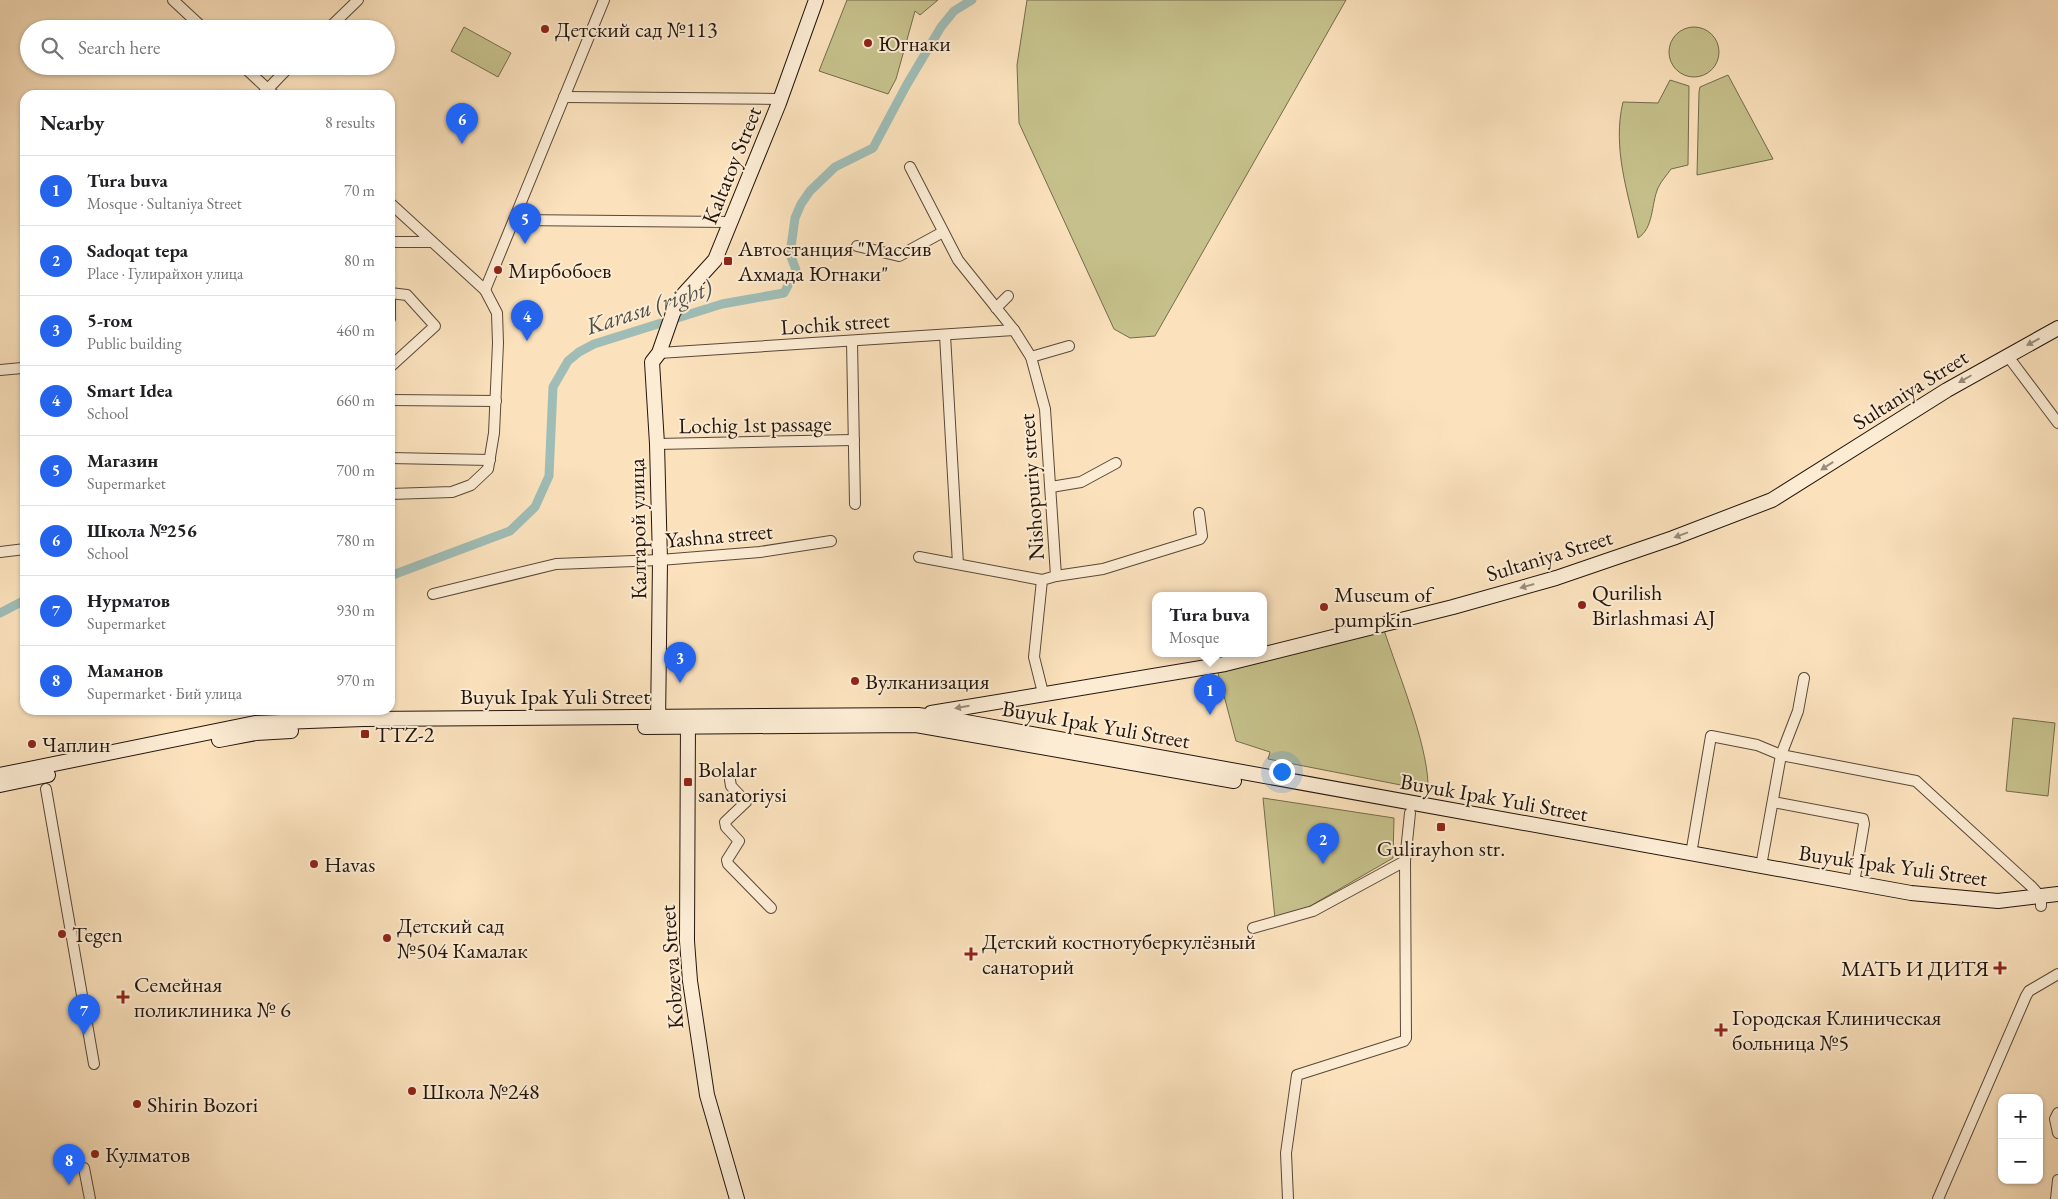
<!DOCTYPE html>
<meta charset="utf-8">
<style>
:root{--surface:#fff;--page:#f6f6f6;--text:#202124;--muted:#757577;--line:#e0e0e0;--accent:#2563eb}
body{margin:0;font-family:"EB Garamond",serif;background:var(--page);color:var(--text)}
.controls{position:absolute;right:15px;bottom:15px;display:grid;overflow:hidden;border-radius:10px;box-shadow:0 1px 4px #0004}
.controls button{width:45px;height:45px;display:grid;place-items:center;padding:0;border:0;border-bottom:1px solid var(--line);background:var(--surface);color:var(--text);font:25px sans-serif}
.you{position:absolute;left:1281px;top:771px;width:18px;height:18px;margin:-12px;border:4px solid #fff;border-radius:50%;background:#1a73e8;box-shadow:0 0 0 8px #1a73e833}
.badge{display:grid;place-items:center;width:32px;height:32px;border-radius:50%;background:var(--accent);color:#fff;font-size:16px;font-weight:700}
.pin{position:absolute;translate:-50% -41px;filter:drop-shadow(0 1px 2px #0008)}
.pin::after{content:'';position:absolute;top:26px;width:18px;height:15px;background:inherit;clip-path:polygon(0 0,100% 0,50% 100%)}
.popup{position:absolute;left:1152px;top:592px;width:115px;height:65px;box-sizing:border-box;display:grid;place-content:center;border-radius:10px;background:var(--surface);filter:drop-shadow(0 1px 4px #0005);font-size:16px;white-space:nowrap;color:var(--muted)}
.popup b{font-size:19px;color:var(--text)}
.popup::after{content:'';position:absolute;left:50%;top:100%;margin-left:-10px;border:10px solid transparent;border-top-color:var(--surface)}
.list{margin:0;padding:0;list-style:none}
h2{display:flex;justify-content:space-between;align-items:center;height:65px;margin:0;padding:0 20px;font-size:21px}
h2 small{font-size:16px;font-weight:400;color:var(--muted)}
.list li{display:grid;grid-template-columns:32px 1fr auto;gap:15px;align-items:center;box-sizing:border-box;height:70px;padding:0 20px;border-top:1px solid var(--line)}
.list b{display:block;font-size:19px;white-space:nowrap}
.list p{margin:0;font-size:16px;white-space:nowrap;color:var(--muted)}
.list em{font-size:16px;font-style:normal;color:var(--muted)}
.icon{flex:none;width:28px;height:28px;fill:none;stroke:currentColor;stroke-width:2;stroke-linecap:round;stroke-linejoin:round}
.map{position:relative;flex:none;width:2058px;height:1199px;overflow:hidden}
.search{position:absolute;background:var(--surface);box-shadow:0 1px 4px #0004;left:20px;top:20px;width:375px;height:55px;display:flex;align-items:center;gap:12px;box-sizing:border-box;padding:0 18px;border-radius:28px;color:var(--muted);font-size:19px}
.panel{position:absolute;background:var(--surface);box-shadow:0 1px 4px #0004;left:20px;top:90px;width:375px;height:625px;border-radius:15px}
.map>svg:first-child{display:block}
.green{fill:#c6c18c;stroke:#746b4c}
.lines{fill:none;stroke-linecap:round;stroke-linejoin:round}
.canal{stroke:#9fbdb6;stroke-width:9}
.street-casing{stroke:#594838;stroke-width:12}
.secondary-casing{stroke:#23150c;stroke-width:16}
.street{stroke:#fcecd4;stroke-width:10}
.secondary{stroke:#fcecd4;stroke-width:14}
.oneway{fill:#9a8b7a}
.poi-dot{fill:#8f2418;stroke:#fcecd4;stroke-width:2}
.labels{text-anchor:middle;stroke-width:4;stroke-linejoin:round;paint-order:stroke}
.poi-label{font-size:22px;fill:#23150c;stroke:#fcecd4;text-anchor:start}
.street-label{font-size:22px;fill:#23150c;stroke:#fcecd4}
.water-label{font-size:24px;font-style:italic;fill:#4e5048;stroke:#fcecd4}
</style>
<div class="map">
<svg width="2058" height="1199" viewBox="0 0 2058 1199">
<rect width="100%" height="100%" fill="#fbe2bd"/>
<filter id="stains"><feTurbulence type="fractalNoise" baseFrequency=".004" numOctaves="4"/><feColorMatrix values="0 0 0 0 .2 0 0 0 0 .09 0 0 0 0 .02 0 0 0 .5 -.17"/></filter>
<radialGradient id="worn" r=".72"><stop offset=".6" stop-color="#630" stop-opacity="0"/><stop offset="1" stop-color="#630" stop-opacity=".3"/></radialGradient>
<g class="green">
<polygon points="847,0 938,0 920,15 915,11 896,79 888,94 819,71"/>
<polygon points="1027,0 1346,0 1155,336 1130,338 1114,329 1019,123 1017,65"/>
<polygon points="464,27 511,53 498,77 451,51"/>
<circle cx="1694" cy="52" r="25"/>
<polygon points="1728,75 1773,159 1697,175 1699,92 1700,87"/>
<path d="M1670,80L1689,86L1688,165L1671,169C1667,175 1661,181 1658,188C1651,204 1654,228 1638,238C1628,193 1612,148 1623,102L1658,103Z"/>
<path d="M1384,630C1398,673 1426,740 1428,783L1411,787L1268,759L1270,752L1236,741L1218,673Z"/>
<polygon points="2013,718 2055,723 2048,796 2006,791"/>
<polygon points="1263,798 1394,818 1393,858 1305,909 1275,919"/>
</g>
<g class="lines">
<g class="canal">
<polyline points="390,576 510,531 535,507 549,476 553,387 568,361 579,352 594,344 722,304 784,293 796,270 790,254 795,218 801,204 810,191 835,167 873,148 906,86 941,27 954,11 972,0"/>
<polyline points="0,613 25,600"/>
</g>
<defs>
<g id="street">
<polyline points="173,0 204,29"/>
<polyline points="328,29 358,0"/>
<polyline points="243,66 274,95"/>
<polyline points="262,95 290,66"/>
<polyline points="564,97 780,99"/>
<polyline points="910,167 958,260 1014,330 1031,357 1045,409 1056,576 1042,580 1034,657 1043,693"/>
<polyline points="390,203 485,290 497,313 498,343 494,433 488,469 471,485 452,492 390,494"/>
<polyline points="514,220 730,222"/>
<polyline points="390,242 432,242"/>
<polyline points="857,246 899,256 943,232"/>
<polyline points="485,290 604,0"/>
<polyline points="390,293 407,295 435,326 390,367"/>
<polyline points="390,299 390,319"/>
<polyline points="996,308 1008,296"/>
<polyline points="945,335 958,564"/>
<polyline points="852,341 855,504"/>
<polyline points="659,353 1014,330"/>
<polyline points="2007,355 2058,423"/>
<polyline points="1031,357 1069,346"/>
<polyline points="0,370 22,368 25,370"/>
<polyline points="390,400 496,401"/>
<polyline points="657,444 854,440"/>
<polyline points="390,458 490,460"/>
<polyline points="1051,487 1081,482 1116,463"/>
<polyline points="0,552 25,549"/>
<polyline points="919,557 1042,580"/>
<polyline points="1056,576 1103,569 1200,539 1202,536 1199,513"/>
<polyline points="433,594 556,564 660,560 760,552 831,541"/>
<polyline points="730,780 731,786 746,802 725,822 726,827 739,841 727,860 728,864 771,908"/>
<polyline points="46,789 94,1064"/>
<polyline points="1773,802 1863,819 1864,824 1854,883"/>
<polyline points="1691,854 1711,736 1757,745 1781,755 1916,781 2032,887 2041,897 2041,906"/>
<polyline points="1405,861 1410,813"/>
<polyline points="1761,866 1781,755 1798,711 1804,678"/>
<polyline points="1253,928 1313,911 1405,861 1406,1038 1404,1041 1297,1075 1286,1153 1288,1199"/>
<polyline points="2058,1113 2055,1119 2058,1133"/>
<polyline points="84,1168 90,1199"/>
<polyline points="1938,1199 2026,996 2029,991 2058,974"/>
<polyline points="2056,1199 2058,1180"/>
</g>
<g id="secondary">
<polyline points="931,713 1225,664 1453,607 1556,578 1673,538 1772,500 1947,390 2058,328"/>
<polyline points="688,718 687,941 690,981 707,1095 737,1199"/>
<polyline points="658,725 660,560 657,444 652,362 659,353 673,313 684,294 715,260 779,103 816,0"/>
<polyline points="645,727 916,725 1234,781"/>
<polyline points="219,740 256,733 291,731"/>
<polyline points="0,775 255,723 363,719 918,715 955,720 1911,893 1998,901 2058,894"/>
<polyline points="0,785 48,775"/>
</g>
</defs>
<use href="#street" class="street-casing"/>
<use href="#secondary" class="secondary-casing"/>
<use href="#street" class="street"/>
<use href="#secondary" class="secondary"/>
</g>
<defs><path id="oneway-solid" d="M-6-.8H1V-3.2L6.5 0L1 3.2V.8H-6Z" transform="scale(1.25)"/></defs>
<g class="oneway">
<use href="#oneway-solid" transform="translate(2033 342) rotate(152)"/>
<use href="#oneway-solid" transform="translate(1965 379) rotate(150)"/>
<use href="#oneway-solid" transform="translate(1827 466) rotate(147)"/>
<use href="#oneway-solid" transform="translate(1681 535) rotate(160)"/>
<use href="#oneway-solid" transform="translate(1527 586) rotate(164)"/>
<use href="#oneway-solid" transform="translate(962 707) rotate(170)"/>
</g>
<g class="poi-dot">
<circle cx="545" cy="29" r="5"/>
<circle cx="868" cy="43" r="5"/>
<rect x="723" y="256" width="10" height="10" rx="2.5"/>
<circle cx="498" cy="270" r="5"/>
<circle cx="1582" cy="605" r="5"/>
<circle cx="1324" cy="607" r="5"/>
<circle cx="855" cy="681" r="5"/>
<rect x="360" y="729" width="10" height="10" rx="2.5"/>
<circle cx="32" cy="744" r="5"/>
<rect x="683" y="777" width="10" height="10" rx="2.5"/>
<rect x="1436" y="822" width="10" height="10" rx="2.5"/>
<circle cx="314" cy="864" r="5"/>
<circle cx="62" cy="934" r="5"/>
<circle cx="387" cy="938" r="5"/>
<path d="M968.5 946.5h5v5h5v5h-5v5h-5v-5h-5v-5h5z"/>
<path d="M1997.5 960.5h5v5h5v5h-5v5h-5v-5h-5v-5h5z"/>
<path d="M120.5 989.5h5v5h5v5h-5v5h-5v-5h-5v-5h5z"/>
<path d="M1718.5 1022.5h5v5h5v5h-5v5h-5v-5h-5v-5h5z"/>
<circle cx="412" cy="1091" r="5"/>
<circle cx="137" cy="1104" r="5"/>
<circle cx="95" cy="1154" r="5"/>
</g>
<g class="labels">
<g class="poi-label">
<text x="555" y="37">Детский сад №113</text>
<text x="878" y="51">Югнаки</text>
<text x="738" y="256">Автостанция "Массив<tspan x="738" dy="25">Ахмада Югнаки"</tspan></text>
<text x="508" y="278">Мирбобоев</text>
<text x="1592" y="600">Qurilish<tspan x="1592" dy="25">Birlashmasi AJ</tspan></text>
<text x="1334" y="602">Museum of<tspan x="1334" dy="25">pumpkin</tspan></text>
<text x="865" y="689">Вулканизация</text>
<text x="375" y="742">TTZ-2</text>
<text x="42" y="752">Чаплин</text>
<text x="698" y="777">Bolalar<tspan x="698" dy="25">sanatoriysi</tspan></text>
<text x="1441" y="856" text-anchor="middle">Gulirayhon str.</text>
<text x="324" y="872">Havas</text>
<text x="397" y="933">Детский сад<tspan x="397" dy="25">№504 Камалак</tspan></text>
<text x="72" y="942">Tegen</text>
<text x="982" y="949">Детский костнотуберкулёзный<tspan x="982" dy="25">санаторий</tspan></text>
<text x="1989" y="976" text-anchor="end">МАТЬ И ДИТЯ</text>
<text x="134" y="992">Семейная<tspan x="134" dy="25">поликлиника № 6</tspan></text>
<text x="1732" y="1025">Городская Клиническая<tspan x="1732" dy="25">больница №5</tspan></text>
<text x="422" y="1099">Школа №248</text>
<text x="147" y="1112">Shirin Bozori</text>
<text x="105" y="1162">Кулматов</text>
</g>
<g class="street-label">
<text transform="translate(731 165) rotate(-68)" y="8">Kaltatoy Street</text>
<text transform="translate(835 323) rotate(-4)" y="8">Lochik street</text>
<text transform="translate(1910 389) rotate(-32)" y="8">Sultаniya Street</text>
<text transform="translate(755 424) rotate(-1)" y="8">Lochig 1st passage</text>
<text transform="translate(1031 487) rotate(-94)" y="8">Nishopuriy street</text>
<text transform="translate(637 529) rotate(-91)" y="8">Калтарой улица</text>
<text transform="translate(719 535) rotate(-5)" y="8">Yashna street</text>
<text transform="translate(1549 555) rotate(-17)" y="8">Sultаniya Street</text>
<text x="555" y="704">Buyuk Ipak Yuli Street</text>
<text transform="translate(1096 724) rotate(10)" y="8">Buyuk Ipak Yuli Street</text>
<text transform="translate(1494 797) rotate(10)" y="8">Buyuk Ipak Yuli Street</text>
<text transform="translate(1893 865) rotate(8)" y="8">Buyuk Ipak Yuli Street</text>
<text transform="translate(671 967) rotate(-94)" y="8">Kobzeva Street</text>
</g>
<g class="water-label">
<text transform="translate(649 307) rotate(-18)" y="8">Karasu (right)</text>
</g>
</g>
<rect width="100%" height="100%" filter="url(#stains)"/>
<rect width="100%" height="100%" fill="url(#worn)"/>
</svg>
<div class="controls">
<button>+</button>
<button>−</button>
</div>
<div class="you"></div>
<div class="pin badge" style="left:1210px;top:715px">1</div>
<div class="popup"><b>Tura buva</b>Mosque</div>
<div class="pin badge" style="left:1323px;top:864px">2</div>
<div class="pin badge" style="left:680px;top:683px">3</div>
<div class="pin badge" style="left:527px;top:341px">4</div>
<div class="pin badge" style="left:525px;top:244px">5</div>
<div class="pin badge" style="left:462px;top:144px">6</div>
<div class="pin badge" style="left:84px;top:1035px">7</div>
<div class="pin badge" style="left:69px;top:1185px">8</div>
<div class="search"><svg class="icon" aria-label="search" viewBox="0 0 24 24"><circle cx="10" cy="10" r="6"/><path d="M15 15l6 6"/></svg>Search here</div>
<section class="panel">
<h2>Nearby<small>8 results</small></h2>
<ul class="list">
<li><span class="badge">1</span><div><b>Tura buva</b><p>Mosque · Sultаniya Street</p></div><em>70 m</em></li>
<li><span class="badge">2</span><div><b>Sadoqat tepa</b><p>Place · Гулирайхон улица</p></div><em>80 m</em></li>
<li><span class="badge">3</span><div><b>5-гом</b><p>Public building</p></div><em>460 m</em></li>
<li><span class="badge">4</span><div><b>Smart Idea</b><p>School</p></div><em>660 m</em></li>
<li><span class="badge">5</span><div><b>Магазин</b><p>Supermarket</p></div><em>700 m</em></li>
<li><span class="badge">6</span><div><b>Школа №256</b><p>School</p></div><em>780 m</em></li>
<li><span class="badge">7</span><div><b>Нурматов</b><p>Supermarket</p></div><em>930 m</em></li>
<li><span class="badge">8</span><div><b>Маманов</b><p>Supermarket · Бий улица</p></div><em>970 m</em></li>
</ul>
</section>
</div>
